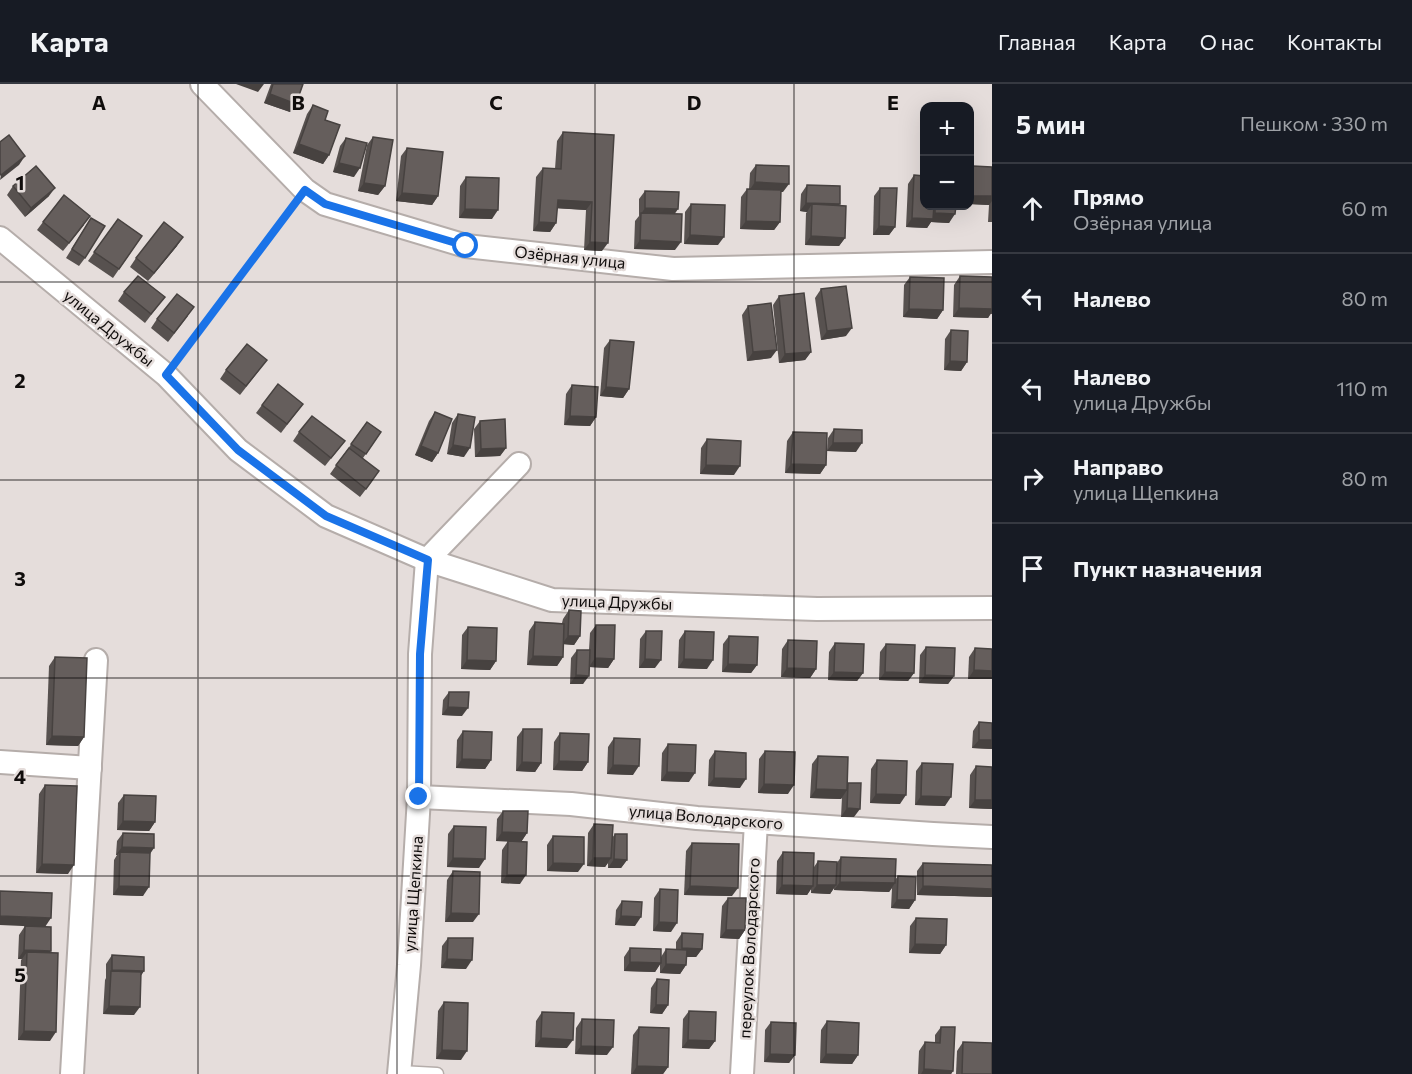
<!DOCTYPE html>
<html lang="ru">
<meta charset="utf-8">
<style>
:root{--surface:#171b24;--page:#20242c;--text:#f1f3f6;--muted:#9ea1a6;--line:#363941}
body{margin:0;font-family:Commissioner,sans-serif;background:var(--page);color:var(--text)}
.controls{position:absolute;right:18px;top:18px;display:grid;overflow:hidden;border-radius:12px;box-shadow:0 6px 24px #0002}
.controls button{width:54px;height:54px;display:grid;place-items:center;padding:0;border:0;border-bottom:2px solid var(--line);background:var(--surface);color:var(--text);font:30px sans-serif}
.stop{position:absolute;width:18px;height:18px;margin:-14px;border:4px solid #1a73e8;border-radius:50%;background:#fff}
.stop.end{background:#1a73e8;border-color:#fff;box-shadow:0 2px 6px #0008}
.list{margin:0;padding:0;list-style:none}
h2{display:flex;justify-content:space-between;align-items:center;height:78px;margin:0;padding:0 24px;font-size:26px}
h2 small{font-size:20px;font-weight:400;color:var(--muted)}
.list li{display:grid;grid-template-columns:39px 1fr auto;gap:18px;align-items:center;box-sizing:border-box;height:90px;padding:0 24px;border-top:2px solid var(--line)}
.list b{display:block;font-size:22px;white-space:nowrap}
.list p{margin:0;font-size:20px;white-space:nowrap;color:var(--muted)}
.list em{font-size:20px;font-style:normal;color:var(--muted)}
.icon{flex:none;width:33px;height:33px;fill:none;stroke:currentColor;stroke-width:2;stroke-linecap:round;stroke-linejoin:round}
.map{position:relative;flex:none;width:992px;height:990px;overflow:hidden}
header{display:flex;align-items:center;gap:36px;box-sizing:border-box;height:84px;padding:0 30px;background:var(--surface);border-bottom:2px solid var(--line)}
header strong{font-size:28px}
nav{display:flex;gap:33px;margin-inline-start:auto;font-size:21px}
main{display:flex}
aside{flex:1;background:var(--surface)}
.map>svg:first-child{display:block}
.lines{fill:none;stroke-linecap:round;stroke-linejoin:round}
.lane-casing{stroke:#b5adaa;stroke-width:15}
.street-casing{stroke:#b5adaa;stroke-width:26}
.path{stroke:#a19b99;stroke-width:4;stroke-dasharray:4.5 3;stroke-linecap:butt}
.lane{stroke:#fff;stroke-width:12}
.street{stroke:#fff;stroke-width:22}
.wall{fill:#57514f}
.shaded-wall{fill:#474240}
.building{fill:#655e5c;stroke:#474240;stroke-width:1.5}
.route{stroke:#1a73e8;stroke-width:8}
.grid{fill:none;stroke:#100d0c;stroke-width:1.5;stroke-opacity:0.55}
.labels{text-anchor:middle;stroke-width:5;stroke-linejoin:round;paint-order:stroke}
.street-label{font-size:16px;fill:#100d0c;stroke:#e5dddb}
.grid-label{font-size:20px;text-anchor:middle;font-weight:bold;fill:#100d0c;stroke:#e5dddb;stroke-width:5;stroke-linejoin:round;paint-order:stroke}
</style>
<header>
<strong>Карта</strong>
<nav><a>Главная</a><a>Карта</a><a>О нас</a><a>Контакты</a></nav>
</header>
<main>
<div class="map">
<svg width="992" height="990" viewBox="0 0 992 990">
<rect width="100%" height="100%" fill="#e5dddb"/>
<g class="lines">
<defs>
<polyline id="lane" points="400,988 437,990"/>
<g id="street">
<polyline points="202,0 305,106 325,120 466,162 673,185 992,178"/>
<polyline points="0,154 166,291 238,366 326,432 427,476 552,516 817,525 992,524"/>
<polyline points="0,678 90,684"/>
<polyline points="419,713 571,720 697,734 933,750 992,753"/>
<polyline points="72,990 96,576"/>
<polyline points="399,990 409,881 419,713 420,570 427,476 519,380"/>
<polyline points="742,990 756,738"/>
</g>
</defs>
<use href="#lane" class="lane-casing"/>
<use href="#street" class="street-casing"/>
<polyline class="path" points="178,276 294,121"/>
<use href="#lane" class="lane"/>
<use href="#street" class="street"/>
</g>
<g class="wall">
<polygon points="271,0 303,0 290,28 264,19"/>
<polygon points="313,21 325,36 329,71 323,80 293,69 307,30"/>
<polygon points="563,48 614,51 602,167 584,166 586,126 557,124 556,139 550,148 533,147 536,93 543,84 555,85 557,57"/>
<polygon points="373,53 385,102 378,111 358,107 367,61"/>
<polygon points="346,54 354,93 333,88 340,62"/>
<polygon points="407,64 438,112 432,121 396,117 401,72"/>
<polygon points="756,81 783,108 781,108 780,138 774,146 740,145 741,113 747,105 749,105 750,89"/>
<polygon points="973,82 992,83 992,138 988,138 989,121 969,120 969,88"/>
<polygon points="914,91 924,122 956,122 949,139 931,138 927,144 906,143 908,100"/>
<polygon points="466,93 492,135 459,134 460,102"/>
<polygon points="807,101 840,120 838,121 845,154 839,162 805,161 806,129 807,128 800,127 801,110"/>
<polygon points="13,102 49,112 25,133 7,111"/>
<polygon points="880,104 895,143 889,151 873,151 874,112"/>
<polygon points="645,107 675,130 675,166 634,165 635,137 639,132 639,115"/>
<polygon points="691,120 718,161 684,160 685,128"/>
<polygon points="91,134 85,174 79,182 66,174"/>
<polygon points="118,135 142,152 113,194 88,177"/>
<polygon points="43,138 84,141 63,167 37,146"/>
<polygon points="177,162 148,197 130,183 136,174"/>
<polygon points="960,192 992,193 992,230 990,230 988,234 953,233 954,201"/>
<polygon points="910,193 943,226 937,235 903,233 904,201"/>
<polygon points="821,205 846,252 821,256 815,214"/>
<polygon points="124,208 158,222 145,239 118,217"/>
<polygon points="779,212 811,268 805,276 779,279 773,221"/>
<polygon points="748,222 771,274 747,277 742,231"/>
<polygon points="188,232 168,258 151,244 157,235"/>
<polygon points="951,246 967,278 961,287 944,286 945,255"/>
<polygon points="610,256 629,305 623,314 600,312 604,264"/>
<polygon points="261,284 240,311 220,295 226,286"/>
<polygon points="572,301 596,333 590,342 564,341 566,310"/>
<polygon points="303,320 281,349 256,329 262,321"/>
<polygon points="435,328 438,369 432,378 415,371 429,337"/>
<polygon points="458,330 464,373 447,370 452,339"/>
<polygon points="480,337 506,364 500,372 475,373 474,345"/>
<polygon points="367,338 381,348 363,374 373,396 360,413 330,390"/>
<polygon points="834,345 856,368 827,367 828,354"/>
<polygon points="299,348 345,357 325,382 293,357"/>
<polygon points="793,348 826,381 820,390 785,389 787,357"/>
<polygon points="707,355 734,391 700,390 701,364"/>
<polygon points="569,526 580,552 574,561 563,560 563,573 557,582 527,581 529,547 535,538 562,539 563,535"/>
<polygon points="596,541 614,575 608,584 590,583 583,600 570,600 571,574 577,566 589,566 590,549"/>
<polygon points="468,543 496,577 490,586 461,585 462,551"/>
<polygon points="646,547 655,584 639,584 640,555"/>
<polygon points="685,547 707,585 678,584 679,556"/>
<polygon points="729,552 757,581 751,589 722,588 723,560"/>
<polygon points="788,556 816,585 810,594 781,593 782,565"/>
<polygon points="835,559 863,589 857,597 828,596 829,568"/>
<polygon points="886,560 914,589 908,597 879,596 880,568"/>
<polygon points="926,563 954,592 948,600 919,599 920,571"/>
<polygon points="975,564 992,565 992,595 968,595 969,573"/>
<polygon points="55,573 84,653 78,662 46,661 49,582"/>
<polygon points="449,608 462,632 442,631 443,616"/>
<polygon points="979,638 992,639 992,665 972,664 973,647"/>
<polygon points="523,645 541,679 535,688 516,687 517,653"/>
<polygon points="463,647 491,676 485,685 456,684 457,656"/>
<polygon points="560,649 588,678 582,687 553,686 554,658"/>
<polygon points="614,654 633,691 607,690 608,663"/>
<polygon points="668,660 689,698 661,697 662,669"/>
<polygon points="715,667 740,704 708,702 709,676"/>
<polygon points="765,667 788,710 758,709 759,675"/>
<polygon points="818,672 847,701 848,699 854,733 841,733 842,713 841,715 810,714 812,680"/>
<polygon points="877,676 900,720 870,719 871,685"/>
<polygon points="922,679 945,722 915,721 916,687"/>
<polygon points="976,682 992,725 969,724 970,691"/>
<polygon points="45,701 68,790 36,789 39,710"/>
<polygon points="124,711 155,738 149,747 117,746 118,719"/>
<polygon points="503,727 527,749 521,758 496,757 497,735"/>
<polygon points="594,740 612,754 615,750 627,776 621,784 608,784 608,779 605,783 587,782 588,749"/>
<polygon points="454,742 479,784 447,783 448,750"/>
<polygon points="123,749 150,770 143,812 113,811 114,776 117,771 116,771 117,757"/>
<polygon points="553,752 578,788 547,787 547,761"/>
<polygon points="508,757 520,800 501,799 502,766"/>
<polygon points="692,759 732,812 684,811 686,767"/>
<polygon points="783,768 814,783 818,777 837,779 841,773 895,796 898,792 915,816 909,825 891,824 892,804 889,808 834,806 834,804 830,810 811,809 811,805 807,811 776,810 777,777"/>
<polygon points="923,779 992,781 992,813 917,811 917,787"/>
<polygon points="453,787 473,838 445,838 447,796"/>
<polygon points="660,805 671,848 653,847 654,814"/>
<polygon points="728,814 745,846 739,855 720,854 722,822"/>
<polygon points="622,817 635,842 615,841 616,826"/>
<polygon points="916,834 946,861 940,870 909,869 910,842"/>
<polygon points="25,842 50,868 50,957 18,956 21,876 22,875 18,875 19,851"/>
<polygon points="682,849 702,865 696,873 687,873 686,881 680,890 660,889 660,880 655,888 624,887 624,873 630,864 661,873 666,865 676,866 676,858"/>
<polygon points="448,854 466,885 441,884 442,862"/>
<polygon points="112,871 144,887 141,891 134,931 103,930 105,896 106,894 106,880"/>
<polygon points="657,895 668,921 662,930 650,929 651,904"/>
<polygon points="444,918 461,976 436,975 438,927"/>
<polygon points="689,927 715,957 709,965 682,964 683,935"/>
<polygon points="542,928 567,964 535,963 536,937"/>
<polygon points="582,935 607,971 575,970 576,944"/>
<polygon points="827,937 858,971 852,980 820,979 821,946"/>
<polygon points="771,938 795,971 789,979 764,978 765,946"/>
<polygon points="639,943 668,983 663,990 631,990 633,951"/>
<polygon points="941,943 953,987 951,990 918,990 919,967 925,958 935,959 935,951"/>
<polygon points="963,958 992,990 956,990 957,967"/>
</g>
<g class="shaded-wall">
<polygon points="236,0 264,0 258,8"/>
<polygon points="270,10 296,20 290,28 264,19"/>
<polygon points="299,60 329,71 323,80 293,69"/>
<polygon points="25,72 19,81 0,96 1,91"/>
<polygon points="339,79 360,84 354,93 333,88"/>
<polygon points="755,98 789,100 783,108 749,107"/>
<polygon points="364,99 385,102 378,111 358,107"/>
<polygon points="55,104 49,112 25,133 31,124"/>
<polygon points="402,109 438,112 432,121 396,117"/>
<polygon points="972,112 992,112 992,117 989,121 969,120 969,116"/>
<polygon points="558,116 592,118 586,126 552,124"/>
<polygon points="806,119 840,120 833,128 812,120 807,128 800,127"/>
<polygon points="645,124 678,125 672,134 641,130"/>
<polygon points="465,125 498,126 492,135 459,134"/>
<polygon points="935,129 955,130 949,139 931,138 927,144 906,143 912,134 931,135"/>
<polygon points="746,137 780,138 774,146 740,145"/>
<polygon points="539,138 556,139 550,148 533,147"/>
<polygon points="879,142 895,143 889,151 873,151"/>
<polygon points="690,151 724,153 718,161 684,160"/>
<polygon points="811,152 845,154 839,162 805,161"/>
<polygon points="183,153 177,162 148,197 154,189"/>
<polygon points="640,156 681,158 675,166 634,165"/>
<polygon points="590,158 608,159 602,167 584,166"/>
<polygon points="959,224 992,225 992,228 988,234 953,233"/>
<polygon points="909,225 943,226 937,235 903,233"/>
<polygon points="852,244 846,252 821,256 827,247"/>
<polygon points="777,266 771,274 747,277 753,268"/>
<polygon points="811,268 805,276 779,279 785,270"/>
<polygon points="950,277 967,278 961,287 944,286"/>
<polygon points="606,303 629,305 623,314 600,312"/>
<polygon points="570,332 596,333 590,342 564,341"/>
<polygon points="833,359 862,359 856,368 827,367"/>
<polygon points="453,361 470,364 464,373 447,370"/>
<polygon points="421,362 438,369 432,378 415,371"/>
<polygon points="506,364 500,372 475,373 481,365"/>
<polygon points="791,380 826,381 820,390 785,389"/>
<polygon points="706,381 740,382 734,391 700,390"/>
<polygon points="568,552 580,552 574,561 562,560"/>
<polygon points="533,572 563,573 557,582 527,581"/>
<polygon points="595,574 614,575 608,584 589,583"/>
<polygon points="645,575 661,576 655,584 639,584"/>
<polygon points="684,575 713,576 707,585 678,584"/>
<polygon points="467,576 496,577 490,586 461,585"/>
<polygon points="728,580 757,581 751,589 722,588"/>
<polygon points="787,584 816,585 810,594 781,593"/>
<polygon points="974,586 992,587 992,595 968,595"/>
<polygon points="834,588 863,589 857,597 828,596"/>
<polygon points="885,588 914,589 908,597 879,596"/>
<polygon points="576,591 589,592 583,600 570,600"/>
<polygon points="925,591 954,592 948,600 919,599"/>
<polygon points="448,623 468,624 462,632 442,631"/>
<polygon points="52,652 84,653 78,662 46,661"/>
<polygon points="979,656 992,656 992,665 972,664"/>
<polygon points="462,675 491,676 485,685 456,684"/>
<polygon points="559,677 588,678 582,687 553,686"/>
<polygon points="522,678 541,679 535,688 516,687"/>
<polygon points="613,681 639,682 633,691 607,690"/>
<polygon points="667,688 695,689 689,698 661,697"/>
<polygon points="714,694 746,695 740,704 708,702"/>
<polygon points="764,700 794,701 788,710 758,709"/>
<polygon points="816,705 847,706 841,715 810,714"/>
<polygon points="876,710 906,711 900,720 870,719"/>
<polygon points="921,712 951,713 945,722 915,721"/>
<polygon points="975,716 992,716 992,725 969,724"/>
<polygon points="847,724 860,725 854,733 841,733"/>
<polygon points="123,737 155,738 149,747 117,746"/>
<polygon points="502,748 527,749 521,758 496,757"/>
<polygon points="122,763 154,764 148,773 120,768 117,771 116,771"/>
<polygon points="453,774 485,775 479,784 447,783"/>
<polygon points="593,774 611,774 605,783 587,782"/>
<polygon points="614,775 627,776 621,784 608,784"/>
<polygon points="553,779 584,780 578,788 547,787"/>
<polygon points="42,780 74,781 68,790 36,789"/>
<polygon points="507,791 526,791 520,800 501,799"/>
<polygon points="840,798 895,799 889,808 834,806"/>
<polygon points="782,801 813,802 807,811 776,810"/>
<polygon points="817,801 836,801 830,810 811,809"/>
<polygon points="119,802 149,803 143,812 113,811"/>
<polygon points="690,802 738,804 732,812 684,811"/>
<polygon points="923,802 992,805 992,813 917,811"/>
<polygon points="897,816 915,816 909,825 891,824"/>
<polygon points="451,829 479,830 473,838 445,838"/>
<polygon points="0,832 51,834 45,843 0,841"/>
<polygon points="621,832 641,833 635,842 615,841"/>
<polygon points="659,838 677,839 671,848 653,847"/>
<polygon points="726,846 745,846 739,855 720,854"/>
<polygon points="915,860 946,861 940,870 909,869"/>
<polygon points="682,864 702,865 696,873 676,873"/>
<polygon points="24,866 51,867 45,876 27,868 22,875 18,875"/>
<polygon points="447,875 472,876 466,885 441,884"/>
<polygon points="630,878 661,879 655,888 624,887"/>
<polygon points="666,880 686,881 680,890 660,889"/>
<polygon points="112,886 144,887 138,896 111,888"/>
<polygon points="656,921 668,921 662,930 650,929"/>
<polygon points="109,922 140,923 134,931 103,930"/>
<polygon points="24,947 56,948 50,957 18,956"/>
<polygon points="541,954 573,956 567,964 535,963"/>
<polygon points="688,956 715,957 709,965 682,964"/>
<polygon points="581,962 613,963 607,971 575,970"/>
<polygon points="442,966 467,967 461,976 436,975"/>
<polygon points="770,970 795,971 789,979 764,978"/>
<polygon points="826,970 858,971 852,980 820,979"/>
<polygon points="637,982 668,983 663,990 632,990"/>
<polygon points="924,985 953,987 951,990 921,990"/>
</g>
<g class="building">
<polygon points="273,0 303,0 296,20 270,10"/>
<polygon points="313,21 328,27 325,36 340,41 329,71 299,60"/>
<polygon points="563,48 614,51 608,159 590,158 592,118 558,116 556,139 539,138 543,84 561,85"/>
<polygon points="9,51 25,72 1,91 0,89 0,58"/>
<polygon points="373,53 393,56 385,102 364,99"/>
<polygon points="346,54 367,59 360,84 339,79"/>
<polygon points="407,64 443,68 438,112 402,109"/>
<polygon points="756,81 789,82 789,100 755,98"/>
<polygon points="36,82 55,104 31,124 13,102"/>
<polygon points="973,82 992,83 992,112 972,112"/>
<polygon points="914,91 924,92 924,122 934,122 933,135 912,134"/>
<polygon points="466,93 499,94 498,126 465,125"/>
<polygon points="807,101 840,102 840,120 806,119"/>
<polygon points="880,104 897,104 895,143 879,142"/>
<polygon points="747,105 781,106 780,138 746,137"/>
<polygon points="645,107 679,108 678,125 645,124"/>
<polygon points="64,111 90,132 69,159 43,138"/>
<polygon points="691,120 725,121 724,153 690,151"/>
<polygon points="812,120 846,122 845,154 811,152"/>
<polygon points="935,122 956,122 955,130 935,129"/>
<polygon points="641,129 682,130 681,158 640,156"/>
<polygon points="91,134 105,142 85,174 72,165"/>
<polygon points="118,135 142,152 119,185 94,168"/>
<polygon points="164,138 183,153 154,189 136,174"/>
<polygon points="138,192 165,213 151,230 124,208"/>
<polygon points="960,192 992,193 992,225 959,224"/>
<polygon points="910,193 944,194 943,226 909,225"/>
<polygon points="846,202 852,244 827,247 821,205"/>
<polygon points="804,209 811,268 785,270 779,212"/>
<polygon points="177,210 194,223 174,249 157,235"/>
<polygon points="771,219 777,266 753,268 748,222"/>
<polygon points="951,246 968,247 967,278 950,277"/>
<polygon points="610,256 634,258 629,305 606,303"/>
<polygon points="247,260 267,276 246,302 226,286"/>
<polygon points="278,300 303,320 287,340 262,321"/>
<polygon points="572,301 598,303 596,333 570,332"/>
<polygon points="435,328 452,335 438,369 421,362"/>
<polygon points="458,330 475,333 470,364 453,361"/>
<polygon points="312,332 345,357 331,374 299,348"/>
<polygon points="505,335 506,364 481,365 480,337"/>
<polygon points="367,338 381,348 366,370 351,360"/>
<polygon points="834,345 862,346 862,359 833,359"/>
<polygon points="793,348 827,349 826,381 791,380"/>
<polygon points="707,355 741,357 740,382 706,381"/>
<polygon points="349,364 379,387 366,405 336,381"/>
<polygon points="569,526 581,527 580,552 568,552"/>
<polygon points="535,538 564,540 563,573 533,572"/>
<polygon points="596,541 615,541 614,575 595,574"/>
<polygon points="468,543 497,544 496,577 467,576"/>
<polygon points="646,547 662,547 661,576 645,575"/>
<polygon points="685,547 714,548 713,576 684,575"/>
<polygon points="729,552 758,553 757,581 728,580"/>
<polygon points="788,556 817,557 816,585 787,584"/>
<polygon points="835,559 864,560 863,589 834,588"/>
<polygon points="886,560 915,561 914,589 885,588"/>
<polygon points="926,563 955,564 954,592 925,591"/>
<polygon points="975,564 992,565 992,587 974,586"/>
<polygon points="577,566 590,566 589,592 576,591"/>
<polygon points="55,573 87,574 84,653 52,652"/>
<polygon points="449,608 469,608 468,624 448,623"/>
<polygon points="979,638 992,639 992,656 979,656"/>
<polygon points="523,645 542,645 541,679 522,678"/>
<polygon points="463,647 492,648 491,676 462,675"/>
<polygon points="560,649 589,650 588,678 559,677"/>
<polygon points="614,654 640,655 639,682 613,681"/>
<polygon points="668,660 696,661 695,689 667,688"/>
<polygon points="715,667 746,669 746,695 714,694"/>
<polygon points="765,667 795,668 794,701 764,700"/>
<polygon points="818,672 848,673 847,706 816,705"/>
<polygon points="877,676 907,677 906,711 876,710"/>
<polygon points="922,679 953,680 951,713 921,712"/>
<polygon points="976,682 992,683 992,716 975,716"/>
<polygon points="848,699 861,699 860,725 847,724"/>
<polygon points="45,701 77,702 74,781 42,780"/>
<polygon points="124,711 156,712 155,738 123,737"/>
<polygon points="503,727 528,727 527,749 502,748"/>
<polygon points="594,740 613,741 611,774 593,774"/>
<polygon points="454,742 486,743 485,775 453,774"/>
<polygon points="123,749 154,750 154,764 122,763"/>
<polygon points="615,750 627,750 627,776 614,775"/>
<polygon points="553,752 584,753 584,780 553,779"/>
<polygon points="508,757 527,758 526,791 507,791"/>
<polygon points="692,759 739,760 738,804 690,802"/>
<polygon points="120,768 150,769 149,803 119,802"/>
<polygon points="783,768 814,769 813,802 782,801"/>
<polygon points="841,773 896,775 895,799 840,798"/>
<polygon points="818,777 837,778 836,801 817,801"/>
<polygon points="923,779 992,781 992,805 923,802"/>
<polygon points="453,787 480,788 479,830 451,829"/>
<polygon points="898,792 916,793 915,816 897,816"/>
<polygon points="660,805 678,806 677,839 659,838"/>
<polygon points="0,807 52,809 51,834 0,832"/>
<polygon points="728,814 746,814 745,846 726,846"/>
<polygon points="622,817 642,818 641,833 621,832"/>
<polygon points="916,834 947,835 946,861 915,860"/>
<polygon points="25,842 51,843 51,867 24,866"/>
<polygon points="682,849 703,850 702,865 682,864"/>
<polygon points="448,854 473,854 472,876 447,875"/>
<polygon points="630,864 661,865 661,879 630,878"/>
<polygon points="666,865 687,866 686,881 666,880"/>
<polygon points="27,868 58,869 56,948 24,947"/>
<polygon points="112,871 144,873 144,887 112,886"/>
<polygon points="111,887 141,888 140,923 109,922"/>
<polygon points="657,895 669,896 668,921 656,921"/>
<polygon points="444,918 468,919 467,967 442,966"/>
<polygon points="689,927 716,928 715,957 688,956"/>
<polygon points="542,928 574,929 573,956 541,954"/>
<polygon points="582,935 614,936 613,963 581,962"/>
<polygon points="827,937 859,939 858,971 826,970"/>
<polygon points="771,938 796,939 795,971 770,970"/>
<polygon points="639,943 669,944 668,983 637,982"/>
<polygon points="941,943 955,943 953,987 924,985 925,958 940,959"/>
<polygon points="963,958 992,959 992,990 962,990"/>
</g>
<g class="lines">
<polyline class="route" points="419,713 420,570 428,476 326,432 238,366 166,291 305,106 325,120 466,162"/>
</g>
<path class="grid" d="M198,0V990M397,0V990M595,0V990M794,0V990M0,198H992M0,396H992M0,594H992M0,792H992"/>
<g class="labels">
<g class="street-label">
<text transform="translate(570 173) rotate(6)" y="6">Озёрная улица</text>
<text transform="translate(109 244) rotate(39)" y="6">улица Дружбы</text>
<text transform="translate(617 518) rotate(2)" y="6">улица Дружбы</text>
<text transform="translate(706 733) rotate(5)" y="6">улица Володарского</text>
<text transform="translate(413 810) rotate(-86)" y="6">улица Щепкина</text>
<text transform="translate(749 864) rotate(-87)" y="6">переулок Володарского</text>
</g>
</g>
<g class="grid-label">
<text x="99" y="26">A</text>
<text x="298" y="26">B</text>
<text x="496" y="26">C</text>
<text x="694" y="26">D</text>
<text x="893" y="26">E</text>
<text x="20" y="106">1</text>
<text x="20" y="304">2</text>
<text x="20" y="502">3</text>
<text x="20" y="700">4</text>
<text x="20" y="898">5</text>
</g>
</svg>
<div class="controls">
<button>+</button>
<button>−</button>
</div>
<div class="stop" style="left:466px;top:162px"></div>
<div class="stop end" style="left:419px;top:713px"></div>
</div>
<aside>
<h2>5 мин<small>Пешком · 330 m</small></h2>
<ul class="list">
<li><svg class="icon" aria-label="ahead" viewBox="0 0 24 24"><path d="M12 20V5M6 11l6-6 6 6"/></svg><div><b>Прямо</b><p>Озёрная улица</p></div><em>60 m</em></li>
<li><svg class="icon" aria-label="left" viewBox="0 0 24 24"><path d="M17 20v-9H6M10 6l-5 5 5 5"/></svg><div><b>Налево</b></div><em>80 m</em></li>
<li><svg class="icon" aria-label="left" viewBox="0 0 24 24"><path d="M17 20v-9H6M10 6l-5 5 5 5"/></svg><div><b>Налево</b><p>улица Дружбы</p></div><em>110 m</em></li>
<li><svg class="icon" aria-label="right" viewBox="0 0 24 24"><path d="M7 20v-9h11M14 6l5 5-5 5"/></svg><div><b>Направо</b><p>улица Щепкина</p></div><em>80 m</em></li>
<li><svg class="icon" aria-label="arrive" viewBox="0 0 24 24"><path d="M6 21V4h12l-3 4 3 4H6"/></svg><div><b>Пункт назначения</b></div></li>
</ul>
</aside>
</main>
